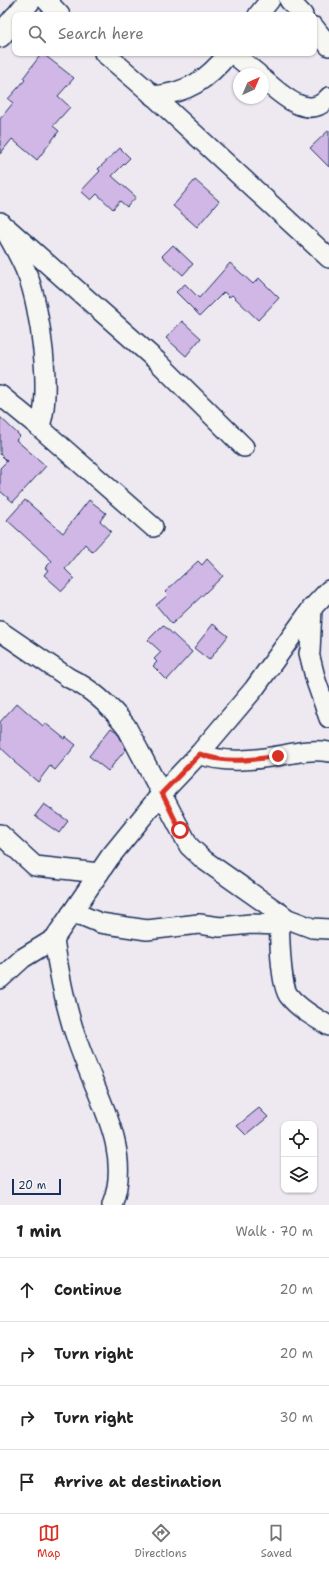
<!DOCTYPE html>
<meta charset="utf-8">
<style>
:root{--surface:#fff;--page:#f2f2f2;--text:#222;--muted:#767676;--line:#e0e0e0;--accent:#d93025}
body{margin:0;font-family:"Shantell Sans",sans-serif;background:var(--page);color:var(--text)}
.controls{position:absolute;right:12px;bottom:12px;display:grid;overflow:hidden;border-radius:8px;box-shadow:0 1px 3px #0004}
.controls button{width:36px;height:36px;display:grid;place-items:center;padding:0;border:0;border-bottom:1px solid var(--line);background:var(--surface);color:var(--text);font:20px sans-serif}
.compass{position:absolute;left:233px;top:68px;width:36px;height:36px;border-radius:50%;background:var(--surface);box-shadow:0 1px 3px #0004;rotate:44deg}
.scale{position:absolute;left:12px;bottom:10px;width:49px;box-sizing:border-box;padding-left:4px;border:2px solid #1b2f5e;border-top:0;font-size:11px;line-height:14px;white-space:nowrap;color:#1b2f5e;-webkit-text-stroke:3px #f6f6f2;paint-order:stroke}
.stop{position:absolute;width:12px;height:12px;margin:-9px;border:3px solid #d93025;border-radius:50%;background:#fff}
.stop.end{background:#d93025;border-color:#fff;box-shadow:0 1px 4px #0008}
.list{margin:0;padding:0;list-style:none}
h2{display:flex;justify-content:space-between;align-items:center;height:52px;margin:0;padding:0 16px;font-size:17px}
h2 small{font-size:13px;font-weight:400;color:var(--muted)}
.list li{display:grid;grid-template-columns:26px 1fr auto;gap:12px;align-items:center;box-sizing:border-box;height:64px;padding:0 16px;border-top:1px solid var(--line)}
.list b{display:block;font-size:15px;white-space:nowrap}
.list em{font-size:13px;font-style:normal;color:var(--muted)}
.icon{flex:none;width:22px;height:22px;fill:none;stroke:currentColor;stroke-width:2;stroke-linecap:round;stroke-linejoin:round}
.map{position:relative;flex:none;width:329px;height:1205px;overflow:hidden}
.search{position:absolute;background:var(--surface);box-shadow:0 1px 3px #0004;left:12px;right:12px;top:12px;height:44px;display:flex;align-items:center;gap:10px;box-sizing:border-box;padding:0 14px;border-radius:8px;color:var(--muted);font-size:15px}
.sheet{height:308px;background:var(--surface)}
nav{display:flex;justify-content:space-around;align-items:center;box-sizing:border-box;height:56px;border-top:1px solid var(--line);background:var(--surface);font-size:11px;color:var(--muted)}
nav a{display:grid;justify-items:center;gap:2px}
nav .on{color:var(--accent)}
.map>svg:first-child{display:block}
.building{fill:#d0b7e6;stroke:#1b2f5e}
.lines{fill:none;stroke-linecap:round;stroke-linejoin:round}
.minor-casing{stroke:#1b2f5e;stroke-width:22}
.major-casing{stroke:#1b2f5e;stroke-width:25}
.minor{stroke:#f6f6f2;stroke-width:19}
.major{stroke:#f6f6f2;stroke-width:22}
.route{stroke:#d93025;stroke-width:5}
</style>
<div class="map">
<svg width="329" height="1205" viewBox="0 0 329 1205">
<rect width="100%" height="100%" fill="#eee9f0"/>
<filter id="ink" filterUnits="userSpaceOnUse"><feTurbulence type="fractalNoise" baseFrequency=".025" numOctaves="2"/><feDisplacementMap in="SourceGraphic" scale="8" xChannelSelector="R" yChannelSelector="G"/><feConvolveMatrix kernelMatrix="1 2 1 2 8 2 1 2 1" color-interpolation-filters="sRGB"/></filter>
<g filter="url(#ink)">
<g class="building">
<polygon points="42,53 74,78 58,96 70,107 53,126 59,131 37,160 12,139 0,154 0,119 13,103 8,99 25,80 23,78"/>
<polygon points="329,130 329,167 310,148"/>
<polygon points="120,148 130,158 112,176 136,197 127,207 120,201 113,209 97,194 91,200 81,191 100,171 98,169"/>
<polygon points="195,180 219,201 197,227 173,206"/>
<polygon points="173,245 193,264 183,275 162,256"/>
<polygon points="230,263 253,284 259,278 279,298 258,320 232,295 229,297 224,292 200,316 176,292 185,284 199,298"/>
<polygon points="182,321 201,338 186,356 166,338"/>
<polygon points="0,417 20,436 16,440 46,466 13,502 0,491 0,468 7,461 0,454"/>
<polygon points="25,500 63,533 89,500 106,513 100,521 111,531 92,552 85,544 65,569 74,578 62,591 44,575 48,570 45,568 52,561 7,520"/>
<polygon points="207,559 223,576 172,624 156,605 168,595 165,592 198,561 202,565"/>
<polygon points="213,624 228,636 209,660 194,648"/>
<polygon points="163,625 192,652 167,680 153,666 157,662 154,659 161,652 148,640"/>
<polygon points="17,703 43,726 45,723 65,739 66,737 76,745 55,770 50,766 38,782 14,762 15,761 0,747 0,722"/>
<polygon points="111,728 117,732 126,749 108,771 89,756"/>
<polygon points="44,804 68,821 59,833 35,816"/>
<polygon points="259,1108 268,1117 246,1135 237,1126"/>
</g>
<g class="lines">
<defs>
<g id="minor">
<polyline points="46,0 60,15"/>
<polyline points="289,0 303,15"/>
<polyline points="258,15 270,0"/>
<polyline points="314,27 329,46"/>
<polyline points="104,53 146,89 329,258"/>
<polyline points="232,53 258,74"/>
<path d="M263,79C281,94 308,122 329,97"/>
<path d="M153,96C188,93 207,80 229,53"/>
<path d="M0,222C10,239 20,256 27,274C40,304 53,399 39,427L153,527"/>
<polyline points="7,228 157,361 244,447"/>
<polyline points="0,395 39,427"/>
<polyline points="312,608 310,652 309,653 316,681 329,718"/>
<path d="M0,631L69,678C92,689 111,707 126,726L189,846L204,860L288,919L312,928L329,929"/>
<path d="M199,754C226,764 255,760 283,755C298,752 314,749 329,752"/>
<polyline points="0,834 35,866 99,873"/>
<path d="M280,913C279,929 280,986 289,996C299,1009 316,1018 329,1026"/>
<polyline points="71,914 83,916 100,923 147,930 199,924 220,927 251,924 279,925"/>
<polyline points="0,979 23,958 54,939"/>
<path d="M112,1205C134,1149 94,1093 77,1040C65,1007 59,974 54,939L110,857L162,793L199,754L254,689L312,608L329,590"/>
</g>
<g id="major">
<polyline points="18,15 30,0"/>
<polyline points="0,36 15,18"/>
</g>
</defs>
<use href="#minor" class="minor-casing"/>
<use href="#major" class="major-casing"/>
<use href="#minor" class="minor"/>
<use href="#major" class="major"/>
</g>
</g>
<g class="lines" filter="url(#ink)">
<path class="route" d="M180,830L162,793L200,754C224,764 252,760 278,756"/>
</g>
</svg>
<div class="controls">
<button><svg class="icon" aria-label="locate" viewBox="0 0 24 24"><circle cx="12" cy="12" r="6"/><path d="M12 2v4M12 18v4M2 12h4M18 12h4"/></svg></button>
<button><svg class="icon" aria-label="layers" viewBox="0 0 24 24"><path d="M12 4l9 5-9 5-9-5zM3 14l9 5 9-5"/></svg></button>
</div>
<svg class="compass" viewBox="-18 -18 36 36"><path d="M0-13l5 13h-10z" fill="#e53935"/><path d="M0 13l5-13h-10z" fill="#767676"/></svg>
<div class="scale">20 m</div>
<div class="stop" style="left:180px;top:830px"></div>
<div class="stop end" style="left:278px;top:756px"></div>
<div class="search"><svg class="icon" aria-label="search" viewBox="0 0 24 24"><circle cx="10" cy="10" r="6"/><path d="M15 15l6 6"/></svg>Search here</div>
</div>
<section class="sheet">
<h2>1 min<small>Walk · 70 m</small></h2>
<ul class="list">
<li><svg class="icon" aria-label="ahead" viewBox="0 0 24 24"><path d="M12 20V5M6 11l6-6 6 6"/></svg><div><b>Continue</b></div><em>20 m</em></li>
<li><svg class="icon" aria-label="right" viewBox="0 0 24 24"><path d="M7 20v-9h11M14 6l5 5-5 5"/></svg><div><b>Turn right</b></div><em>20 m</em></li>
<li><svg class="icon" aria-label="right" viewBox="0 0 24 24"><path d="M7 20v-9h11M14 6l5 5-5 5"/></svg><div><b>Turn right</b></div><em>30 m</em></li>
<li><svg class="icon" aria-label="arrive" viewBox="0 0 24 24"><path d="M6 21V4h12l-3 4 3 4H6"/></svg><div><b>Arrive at destination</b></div></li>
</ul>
</section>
<nav>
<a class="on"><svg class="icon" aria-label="map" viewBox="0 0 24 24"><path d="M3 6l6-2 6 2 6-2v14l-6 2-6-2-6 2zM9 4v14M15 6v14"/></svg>Map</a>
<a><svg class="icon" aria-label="directions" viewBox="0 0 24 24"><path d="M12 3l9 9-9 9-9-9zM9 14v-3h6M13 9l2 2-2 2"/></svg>Directions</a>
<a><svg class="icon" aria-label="saved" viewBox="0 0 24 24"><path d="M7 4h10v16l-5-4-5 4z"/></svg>Saved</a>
</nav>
